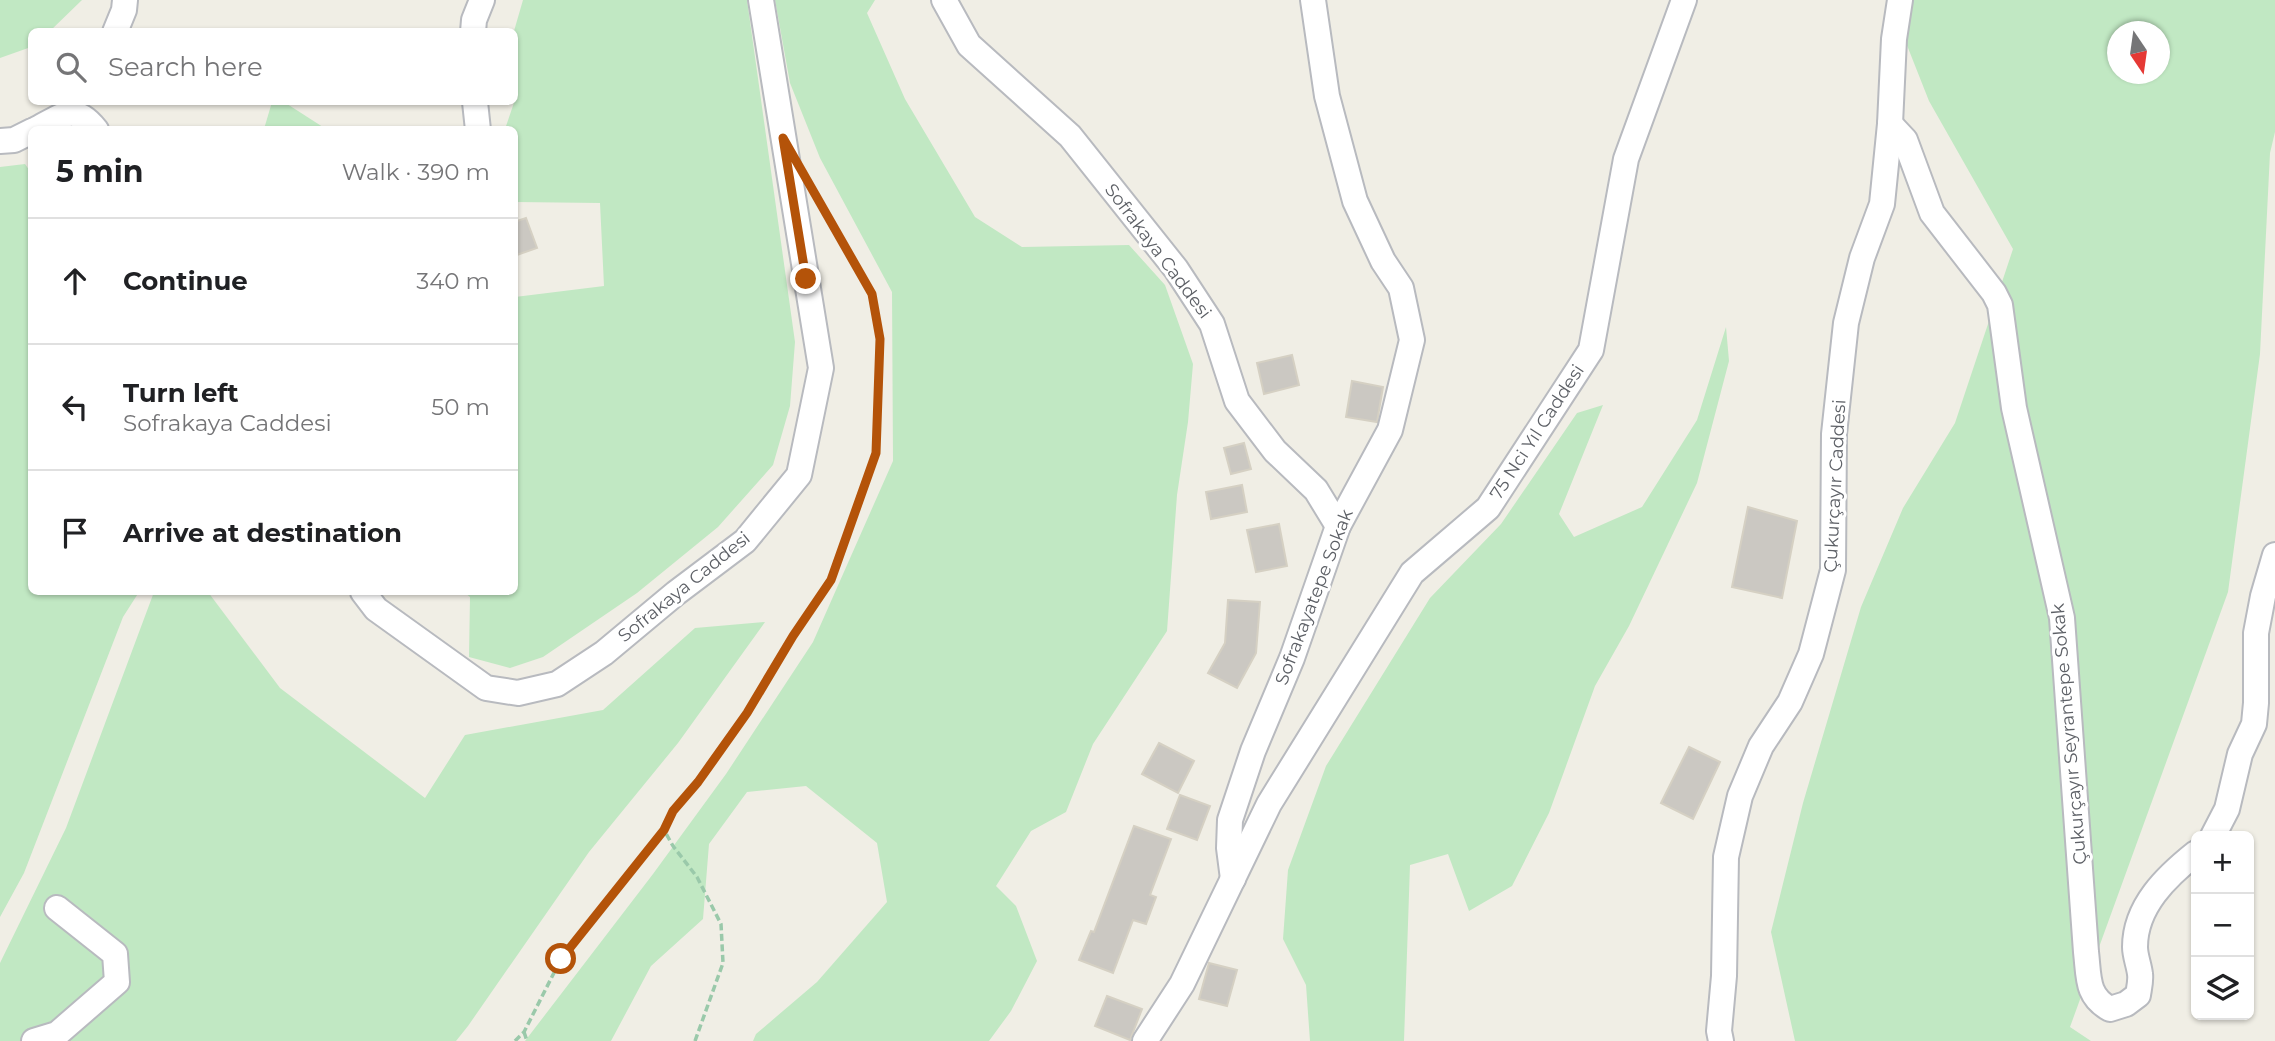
<!DOCTYPE html>
<meta charset="utf-8">
<style>
:root{--surface:#fff;--page:#f6f6f6;--text:#202124;--muted:#757577;--line:#e0e0e0}
body{margin:0;font-family:Montserrat,sans-serif;background:var(--page);color:var(--text)}
.controls{position:absolute;right:21px;bottom:21px;display:grid;overflow:hidden;border-radius:10px;box-shadow:0 2px 5px #0004}
.controls button{width:63px;height:63px;display:grid;place-items:center;padding:0;border:0;border-bottom:2px solid var(--line);background:var(--surface);color:var(--text);font:35px sans-serif}
.compass{position:absolute;left:2107px;top:21px;width:63px;height:63px;border-radius:50%;background:var(--surface);box-shadow:0 2px 5px #0004;rotate:167deg}
.stop{position:absolute;width:21px;height:21px;margin:-16px;border:5px solid #b45309;border-radius:50%;background:#fff}
.stop.end{background:#b45309;border-color:#fff;box-shadow:0 2px 7px #0008}
.list{margin:0;padding:0;list-style:none}
h2{display:flex;justify-content:space-between;align-items:center;height:91px;margin:0;padding:0 28px;font-size:30px}
h2 small{font-size:23px;font-weight:400;color:var(--muted)}
.list li{display:grid;grid-template-columns:46px 1fr auto;gap:21px;align-items:center;box-sizing:border-box;height:126px;padding:0 28px;border-top:2px solid var(--line)}
.list b{display:block;font-size:26px;white-space:nowrap}
.list p{margin:0;font-size:23px;white-space:nowrap;color:var(--muted)}
.list em{font-size:23px;font-style:normal;color:var(--muted)}
.icon{flex:none;width:38px;height:38px;fill:none;stroke:currentColor;stroke-width:2;stroke-linecap:round;stroke-linejoin:round}
.map{position:relative;flex:none;width:2275px;height:1041px;overflow:hidden}
.search{position:absolute;background:var(--surface);box-shadow:0 2px 5px #0004;left:28px;top:28px;width:490px;height:77px;display:flex;align-items:center;gap:18px;box-sizing:border-box;padding:0 24px;border-radius:10px;color:var(--muted);font-size:26px}
.panel{position:absolute;background:var(--surface);box-shadow:0 2px 5px #0004;left:28px;top:126px;width:490px;height:469px;border-radius:10px}
.map>svg:first-child{display:block}
.green{fill:#c1e8c3;fill-rule:evenodd}
.building{fill:#cbc8c2;stroke:#d5d0c3;stroke-width:2}
.lines{fill:none;stroke-linecap:round;stroke-linejoin:round}
.minor-casing{stroke:#b8babf;stroke-width:28}
.path{stroke:#9ac9aa;stroke-width:3.5;stroke-dasharray:7 3.5;stroke-linecap:butt}
.minor{stroke:#fff;stroke-width:24}
.route{stroke:#b45309;stroke-width:9}
.labels{text-anchor:middle;stroke-width:6;stroke-linejoin:round;paint-order:stroke}
.street-label{font-size:18px;fill:#5d6066;stroke:#fff}
</style>
<div class="map">
<svg width="2275" height="1041" viewBox="0 0 2275 1041">
<rect width="100%" height="100%" fill="#f0eee5"/>
<g class="green">
<polygon points="0,0 82,0 50,31 32,32 31,47 0,58"/>
<polygon points="523,0 747,0 795,342 790,406 773,465 718,527 637,593 543,657 510,668 469,657 470,597 464,592 514,592 515,297 604,286 600,203 515,202 514,130 505,129 518,91 514,31"/>
<polygon points="775,0 875,0 867,13 905,99 975,217 1022,247 1129,245 1165,285 1193,364 1188,422 1177,495 1167,631 1093,744 1066,812 1031,831 996,886 1016,906 1037,961 1011,1011 989,1041 753,1041 756,1034 817,982 887,902 877,843 806,786 747,792 709,844 703,919 651,966 611,1041 525,1041 653,874 726,774 813,642 893,461 892,292 820,158 790,83"/>
<path d="M1903,0H2275V132L2270,153L2260,354L2228,592L2070,1027L2091,1041H1795L1771,932L1803,803L1861,607L1903,508L1955,423L2013,249L1929,101L1897,20ZM2118,32H2160V74H2118Z"/>
<polygon points="272,102 284,102 326,129 264,129"/>
<polygon points="25,164 32,174 32,592 139,592 123,617 24,873 0,917 0,167"/>
<polygon points="1726,327 1729,361 1697,483 1629,626 1595,686 1549,813 1512,886 1469,911 1448,854 1410,865 1404,1041 1310,1041 1306,985 1283,939 1288,870 1326,766 1430,598 1501,524 1577,413 1603,405 1559,514 1574,537 1642,507 1697,420"/>
<polygon points="154,592 208,592 280,688 425,798 465,735 603,710 695,628 765,622 678,743 589,852 468,1026 456,1041 0,1041 0,963 66,828"/>
</g>
<g class="building">
<polygon points="526,218 537,248 514,256 514,222"/>
<polygon points="1292,355 1299,385 1264,394 1257,363"/>
<polygon points="1352,381 1383,387 1377,422 1346,417"/>
<polygon points="1244,443 1251,469 1231,474 1224,448"/>
<polygon points="1242,485 1247,512 1211,519 1206,492"/>
<polygon points="1748,507 1797,521 1782,598 1732,587"/>
<polygon points="1279,524 1287,566 1256,572 1247,530"/>
<polygon points="1228,600 1260,602 1256,653 1237,688 1208,673 1225,643"/>
<polygon points="1159,743 1194,761 1178,793 1142,774"/>
<polygon points="1689,747 1720,762 1693,819 1661,803"/>
<polygon points="1180,795 1210,806 1197,840 1167,829"/>
<polygon points="1134,826 1171,839 1150,895 1156,897 1146,924 1133,920 1113,973 1079,960 1091,931 1094,932"/>
<polygon points="1209,963 1237,970 1227,1006 1199,999"/>
<polygon points="1107,996 1142,1009 1130,1040 1095,1026"/>
</g>
<g class="lines">
<defs>
<g id="minor">
<polyline points="944,0 969,45 1070,136 1176,269 1212,324 1237,401 1275,451 1316,490 1338,526"/>
<polyline points="115,32 124,10 125,0"/>
<polyline points="473,32 474,20 482,0"/>
<polyline points="475,102 478,130"/>
<path d="M1890,124L1905,140L1932,213L1994,293L2000,305L2014,408L2062,618L2086,952C2089,977 2086,996 2110,1009L2126,1004L2138,995C2139,988 2141,981 2140,974C2139,965 2135,956 2135,947C2135,906 2167,876 2196,853"/>
<path d="M35,130C62,116 74,102 96,130"/>
<polyline points="0,141 14,140 32,131"/>
<polyline points="363,592 376,609 486,688 518,693 557,684 604,653 676,593 745,541 799,475 821,368 761,0"/>
<polyline points="2213,836 2227,809 2240,754 2254,724 2256,703 2256,633 2263,596 2275,555"/>
<polyline points="1233,879 1229,848 1230,820 1253,751 1292,658 1338,526 1390,430 1412,340 1401,288 1383,261 1355,201 1327,96 1313,0"/>
<polyline points="34,1041 57,1034 117,982 115,954 57,908"/>
<polyline points="1145,1041 1182,984 1269,804 1412,573 1488,508 1591,350 1626,159 1684,0"/>
<polyline points="1721,1041 1719,1031 1724,976 1726,857 1740,796 1761,746 1790,702 1811,654 1833,570 1834,434 1846,323 1862,258 1882,204 1890,124 1894,39 1900,0"/>
</g>
</defs>
<use href="#minor" class="minor-casing"/>
<g class="path">
<polyline points="524,1032 527,1041"/>
<polyline points="515,1041 524,1032 561,959 664,830"/>
<polyline points="695,1041 723,963 721,924 697,877 673,846 664,830 673,811 698,782 747,713 793,636 831,580 876,453 879,339 872,294 815,195"/>
</g>
<use href="#minor" class="minor"/>
</g>
<g class="lines">
<polyline class="route" points="561,959 664,830 673,811 698,782 747,713 793,636 831,580 876,453 880,339 872,294 783,138 806,279"/>
</g>
<g class="labels">
<g class="street-label">
<text transform="translate(1158 251) rotate(53)" y="6">Sofrakaya Caddesi</text>
<text transform="translate(1537 432) rotate(-57)" y="6">75 Nci Yıl Caddesi</text>
<text transform="translate(1835 486) rotate(-87)" y="6">Çukurçayır Caddesi</text>
<text transform="translate(684 587) rotate(-39)" y="6">Sofrakaya Caddesi</text>
<text transform="translate(1314 597) rotate(-69)" y="6">Sofrakayatepe Sokak</text>
<text transform="translate(2069 734) rotate(-95)" y="6">Çukurçayır Seyrantepe Sokak</text>
</g>
</g>
</svg>
<div class="controls">
<button>+</button>
<button>−</button>
<button><svg class="icon" aria-label="layers" viewBox="0 0 24 24"><path d="M12 4l9 5-9 5-9-5zM3 14l9 5 9-5"/></svg></button>
</div>
<svg class="compass" viewBox="-18 -18 36 36"><path d="M0-13l5 13h-10z" fill="#e53935"/><path d="M0 13l5-13h-10z" fill="#757577"/></svg>
<div class="stop" style="left:561px;top:959px"></div>
<div class="stop end" style="left:806px;top:279px"></div>
<div class="search"><svg class="icon" aria-label="search" viewBox="0 0 24 24"><circle cx="10" cy="10" r="6"/><path d="M15 15l6 6"/></svg>Search here</div>
<section class="panel">
<h2>5 min<small>Walk · 390 m</small></h2>
<ul class="list">
<li><svg class="icon" aria-label="ahead" viewBox="0 0 24 24"><path d="M12 20V5M6 11l6-6 6 6"/></svg><div><b>Continue</b></div><em>340 m</em></li>
<li><svg class="icon" aria-label="left" viewBox="0 0 24 24"><path d="M17 20v-9H6M10 6l-5 5 5 5"/></svg><div><b>Turn left</b><p>Sofrakaya Caddesi</p></div><em>50 m</em></li>
<li><svg class="icon" aria-label="arrive" viewBox="0 0 24 24"><path d="M6 21V4h12l-3 4 3 4H6"/></svg><div><b>Arrive at destination</b></div></li>
</ul>
</section>
</div>
